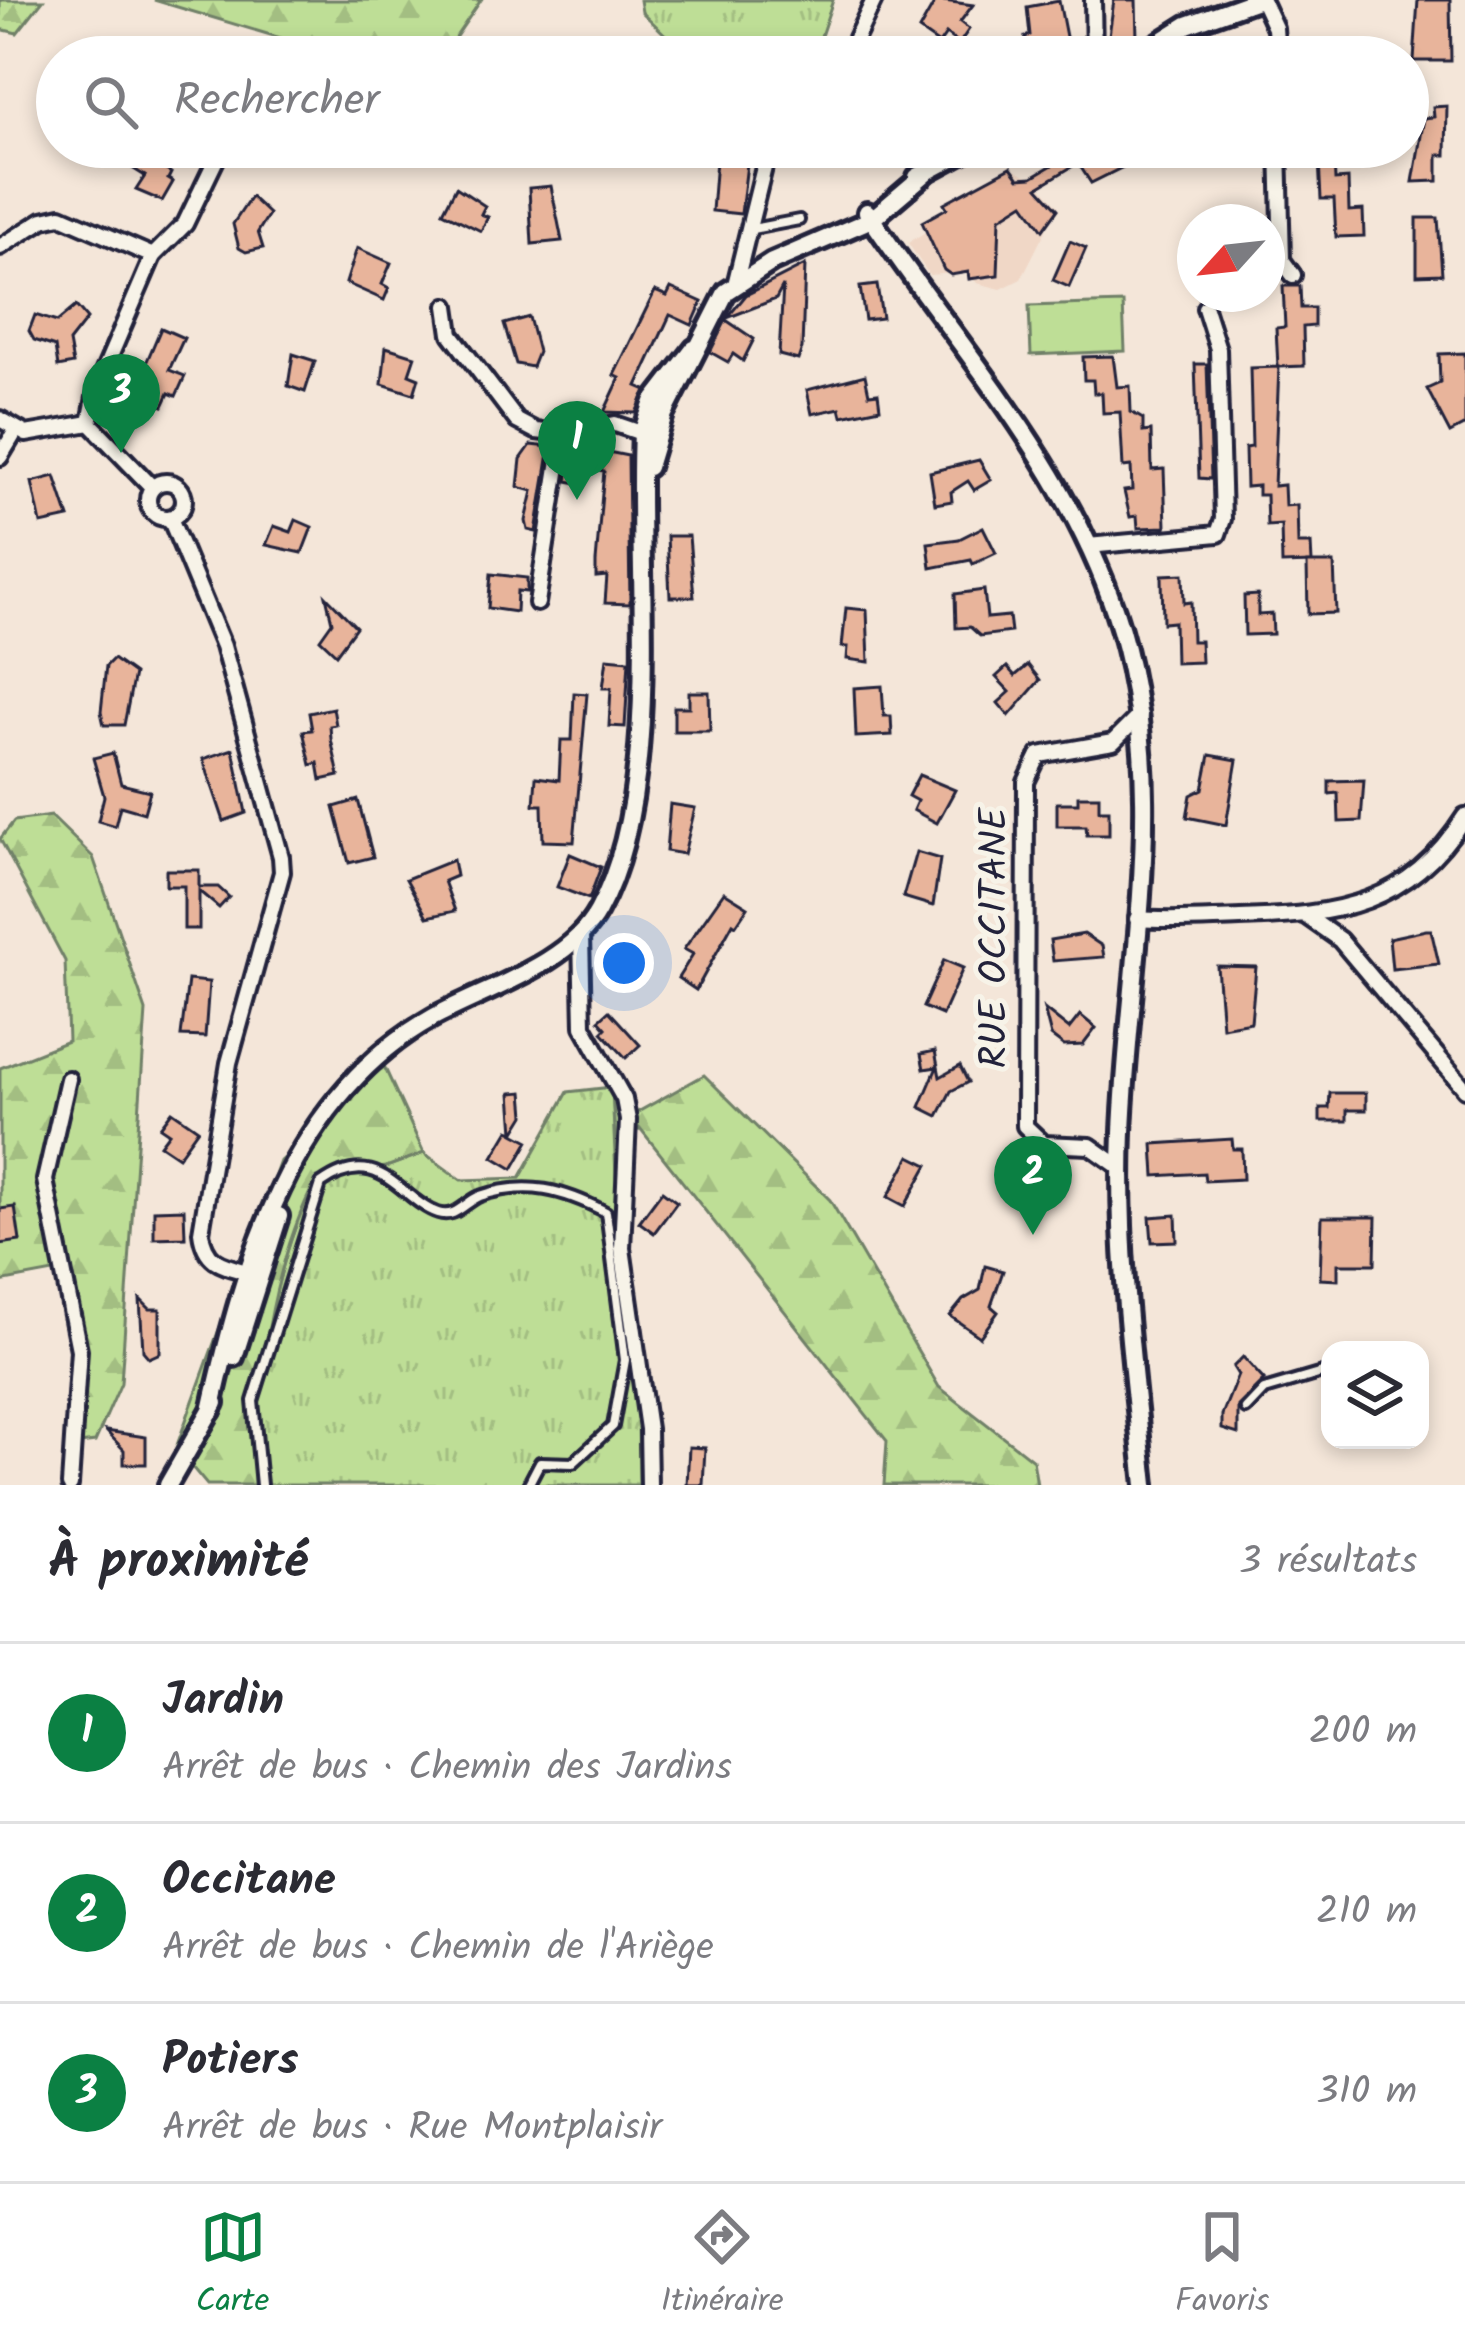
<!DOCTYPE html>
<html lang="fr">
<meta charset="utf-8">
<style>
:root{--surface:#fff;--page:#f2f2f3;--text:#2b2b33;--muted:#7c7c81;--line:#e1e1e2;--accent:#0b8043}
body{margin:0;font-family:Kalam,sans-serif;background:var(--page);color:var(--text)}
.controls{position:absolute;right:36px;bottom:36px;display:grid;overflow:hidden;border-radius:24px;box-shadow:0 6px 18px #0003}
.controls button{width:108px;height:108px;display:grid;place-items:center;padding:0;border:0;border-bottom:3px solid var(--line);background:var(--surface);color:var(--text);font:60px sans-serif}
.compass{position:absolute;left:1177px;top:204px;width:108px;height:108px;border-radius:50%;background:var(--surface);box-shadow:0 6px 18px #0003;rotate:243deg}
.you{position:absolute;left:624px;top:963px;width:42px;height:42px;margin:-30px;border:9px solid #fff;border-radius:50%;background:#1a73e8;box-shadow:0 0 0 18px #1a73e833}
.badge{display:grid;place-items:center;width:78px;height:78px;border-radius:50%;background:var(--accent);color:#fff;font-size:39px;font-weight:700}
.pin{position:absolute;translate:-50% -99px;filter:drop-shadow(0 3px 6px #0008)}
.pin::after{content:'';position:absolute;top:63px;width:42px;height:36px;background:inherit;clip-path:polygon(0 0,100% 0,50% 100%)}
.list{margin:0;padding:0;list-style:none}
h2{display:flex;justify-content:space-between;align-items:center;height:156px;margin:0;padding:0 48px;font-size:51px}
h2 small{font-size:39px;font-weight:400;color:var(--muted)}
.list li{display:grid;grid-template-columns:78px 1fr auto;gap:36px;align-items:center;box-sizing:border-box;height:180px;padding:0 48px;border-top:3px solid var(--line)}
.list b{display:block;font-size:45px;white-space:nowrap}
.list p{margin:0;font-size:39px;white-space:nowrap;color:var(--muted)}
.list em{font-size:39px;font-style:normal;color:var(--muted)}
.icon{flex:none;width:66px;height:66px;fill:none;stroke:currentColor;stroke-width:2;stroke-linecap:round;stroke-linejoin:round}
.map{position:relative;flex:none;width:1465px;height:1485px;overflow:hidden}
.search{position:absolute;background:var(--surface);box-shadow:0 6px 18px #0003;left:36px;right:36px;top:36px;height:132px;display:flex;align-items:center;gap:30px;box-sizing:border-box;padding:0 42px;border-radius:66px;color:var(--muted);font-size:45px}
.sheet{height:696px;background:var(--surface)}
nav{display:flex;justify-content:space-around;align-items:center;box-sizing:border-box;height:168px;border-top:3px solid var(--line);background:var(--surface);font-size:33px;color:var(--muted)}
nav a{display:grid;justify-items:center;gap:6px}
nav .on{color:var(--accent)}
.map>svg:first-child{display:block}
.built{fill:#f0d7c6}
.grass{fill:url(#grass-tufts);stroke:#708068;stroke-width:3}
.forest{fill:url(#forest-firs);stroke:#708068;stroke-width:3}
.pitch{fill:#bede96;stroke:#708068;stroke-width:3}
.building{fill:#e8b49b;stroke:#22223b;stroke-width:3}
.lines{fill:none;stroke-linecap:round;stroke-linejoin:round}
.service-casing{stroke:#22223b;stroke-width:16}
.minor-casing{stroke:#22223b;stroke-width:22}
.tertiary-casing{stroke:#22223b;stroke-width:26}
.service{stroke:#f7f3e8;stroke-width:8}
.minor{stroke:#f7f3e8;stroke-width:14}
.tertiary{stroke:#f7f3e8;stroke-width:16}
.labels{text-anchor:middle;stroke-width:10;stroke-linejoin:round;paint-order:stroke}
.street-label{font-size:39px;fill:#22223b;stroke:#f7f3e8}
</style>
<div class="map">
<svg width="1465" height="1485" viewBox="0 0 1465 1485">
<defs>
<pattern id="grass-tufts" width="24" height="20" patternUnits="userSpaceOnUse" patternTransform="scale(3)"><rect width="24" height="20" fill="#bede96"/><path d="M3 7l-1-3M5 7V3M7 7l1-3M15 17l-1-3M17 17v-4M19 17l1-3" fill="none" stroke="#a3be82"/></pattern>
<pattern id="forest-firs" width="22" height="20" patternUnits="userSpaceOnUse" patternTransform="scale(3)"><rect width="22" height="20" fill="#bede96"/><path d="M5 1l3.5 6h-7zM16 11l3.5 6h-7z" fill="#a3be82"/></pattern>
</defs>
<rect width="100%" height="100%" fill="#f4e6d9"/>
<filter id="ink" filterUnits="userSpaceOnUse"><feTurbulence type="fractalNoise" baseFrequency=".00833" numOctaves="2"/><feDisplacementMap in="SourceGraphic" scale="24" xChannelSelector="R" yChannelSelector="G"/><feConvolveMatrix kernelMatrix="1 2 1 2 8 2 1 2 1" color-interpolation-filters="sRGB"/></filter>
<g filter="url(#ink)">
<polygon class="built" points="1011,167 1037,181 1058,206 1021,279 1001,289 977,283 967,272 929,275 908,243 927,231 922,222"/>
<g class="grass">
<polygon points="640,0 833,0 814,57 688,57 642,12"/>
<path d="M612,1087L623,1333L638,1411L639,1485H254C258,1382 269,1270 317,1178L386,1167L424,1153L461,1180L520,1178L568,1092Z"/>
</g>
<g class="forest">
<polygon points="0,0 43,0 17,33 0,29"/>
<polygon points="154,0 481,0 442,57 344,57"/>
<polygon points="51,816 93,857 146,1011 121,1383 95,1442 79,1444 69,1269 0,1282 0,1068 68,1041 65,961 0,839 14,821"/>
<path d="M384,1066L424,1153L386,1167L317,1178C269,1270 258,1382 254,1485H207L176,1448L280,1161Z"/>
<polygon points="704,1075 830,1200 939,1387 1033,1460 1037,1485 884,1485 887,1441 640,1128 616,1153 612,1087 636,1113"/>
</g>
<polygon class="pitch" points="1123,303 1125,351 1031,355 1029,306"/>
<g class="building">
<polygon points="936,0 973,5 960,22 969,29 959,44 946,34 939,44 919,30"/>
<polygon points="1114,0 1136,0 1137,39 1106,57"/>
<polygon points="1418,0 1450,0 1451,61 1414,61"/>
<polygon points="1059,1 1070,57 1030,57 1025,37 1030,35 1027,7"/>
<polygon points="1447,106 1446,155 1438,155 1438,181 1413,182 1424,118 1434,117 1433,107"/>
<polygon points="141,147 164,147 154,163 171,173 168,179 173,182 162,201 136,190 145,176 129,166"/>
<polygon points="717,147 749,147 741,214 712,211"/>
<polygon points="1083,147 1115,147 1125,166 1091,183 1078,163 1038,187 1058,209 1043,230 1024,203 1000,218 998,275 969,279 968,272 951,275 944,270 922,222 947,208 944,203 1011,167 1019,178 1032,177"/>
<polygon points="1334,159 1335,180 1348,179 1349,211 1363,210 1364,236 1336,237 1334,199 1321,199 1319,160"/>
<polygon points="551,186 562,241 532,244 529,188"/>
<polygon points="456,187 485,206 481,214 488,217 481,231 443,212"/>
<polygon points="251,197 269,214 258,232 263,248 246,252 239,248 233,224"/>
<polygon points="1417,218 1438,218 1442,274 1417,275"/>
<polygon points="1070,241 1086,248 1069,287 1053,280"/>
<polygon points="357,248 391,263 382,284 389,288 384,300 346,283"/>
<polygon points="805,265 802,348 798,360 779,355 783,286 776,299 727,318 746,295"/>
<polygon points="877,285 882,318 865,320 860,287"/>
<polygon points="1283,286 1300,286 1301,308 1314,308 1314,326 1303,327 1304,366 1279,367 1274,486 1284,485 1285,506 1297,505 1298,544 1311,544 1312,563 1282,564 1281,525 1267,526 1266,495 1258,495 1258,486 1246,487 1245,448 1252,447 1250,368 1278,367 1276,328 1285,327"/>
<polygon points="671,288 702,302 692,325 670,315 637,386 646,390 636,413 604,412 620,378 614,375 655,291 667,296"/>
<polygon points="76,306 87,319 69,342 73,364 58,367 55,347 34,340 29,331 35,315 57,322"/>
<polygon points="529,317 538,352 532,367 516,364 504,324"/>
<polygon points="726,320 754,339 743,361 733,354 728,362 710,352"/>
<polygon points="161,328 184,338 169,370 185,376 176,396 169,393 163,406 150,401 154,392 144,368"/>
<polygon points="386,347 415,356 409,374 419,378 414,394 382,384"/>
<polygon points="1465,353 1465,425 1450,433 1427,389 1440,383 1439,354"/>
<polygon points="293,354 315,361 305,392 288,386"/>
<polygon points="1113,356 1117,387 1130,386 1131,412 1143,419 1143,432 1151,431 1152,470 1164,469 1166,527 1138,528 1137,516 1130,517 1124,491 1132,490 1131,466 1123,467 1120,412 1103,413 1102,393 1094,393 1093,380 1084,380 1083,357"/>
<polygon points="1195,364 1207,364 1211,479 1199,478"/>
<polygon points="865,375 869,394 878,393 880,408 842,416 840,408 812,414 807,390"/>
<polygon points="531,445 550,447 536,532 528,530 526,521 533,491 518,487 521,459"/>
<polygon points="573,445 628,456 630,604 605,603 607,576 596,577 596,562 604,471 586,468 583,484 567,481"/>
<polygon points="979,460 991,480 974,490 968,481 951,492 952,501 935,504 930,472"/>
<polygon points="55,476 69,518 41,524 32,482"/>
<polygon points="296,520 312,527 302,553 266,545 274,526 291,532"/>
<polygon points="983,527 996,553 973,564 971,560 931,568 928,543 959,539"/>
<polygon points="667,536 689,536 694,597 670,597"/>
<polygon points="1307,563 1334,563 1336,613 1308,614"/>
<polygon points="491,574 527,578 527,592 517,591 516,612 488,608"/>
<polygon points="1183,574 1184,603 1191,602 1192,641 1200,641 1201,662 1175,663 1174,622 1163,623 1162,575"/>
<polygon points="984,590 987,618 1009,616 1011,632 980,636 970,627 956,628 955,594"/>
<polygon points="1258,595 1258,615 1272,614 1273,634 1245,635 1244,596"/>
<polygon points="326,596 356,627 336,654 320,639 332,622"/>
<polygon points="846,608 867,610 869,662 847,659 848,647 842,647"/>
<polygon points="607,658 629,660 625,727 609,726 611,688 603,688"/>
<polygon points="113,659 134,674 124,725 104,725 101,712 106,666"/>
<polygon points="1028,665 1040,680 1009,716 998,703 1010,692 996,677 1007,667 1015,676"/>
<polygon points="882,686 884,716 891,716 892,735 856,737 854,688"/>
<polygon points="689,692 709,692 710,731 674,731 674,707 689,707"/>
<polygon points="574,693 587,694 574,842 543,841 542,805 534,805 536,777 559,780 561,740 572,740"/>
<polygon points="333,708 336,725 330,726 331,739 339,776 321,780 318,763 311,765 303,731 312,730 309,713"/>
<polygon points="233,749 246,813 224,821 203,759"/>
<polygon points="113,753 121,784 150,791 144,813 120,806 115,826 98,821 104,796 93,758"/>
<polygon points="1210,755 1237,760 1226,825 1187,817 1191,795 1203,789"/>
<polygon points="919,775 955,790 937,823 913,810 917,801 908,796"/>
<polygon points="1364,780 1361,821 1339,822 1338,793 1329,794 1329,781"/>
<polygon points="1078,796 1099,796 1099,810 1109,810 1109,835 1087,835 1086,826 1057,826 1057,803 1078,803"/>
<polygon points="358,800 373,857 349,863 334,807"/>
<polygon points="670,804 695,808 684,854 666,851"/>
<polygon points="916,852 940,859 933,906 903,897"/>
<polygon points="570,854 601,867 589,899 557,887"/>
<polygon points="453,860 456,876 444,881 455,911 427,917 406,879"/>
<polygon points="166,870 199,870 199,887 218,887 229,897 219,908 199,891 199,929 184,929 184,886 166,886"/>
<polygon points="724,892 748,907 736,925 733,923 696,990 678,978 693,954 684,949"/>
<polygon points="1426,930 1431,930 1439,964 1392,969 1389,938"/>
<polygon points="1084,934 1102,946 1104,957 1053,961 1050,940"/>
<polygon points="944,960 963,968 942,1015 923,1007"/>
<polygon points="1217,966 1256,967 1251,1022 1222,1027"/>
<polygon points="188,980 209,982 205,1037 181,1036"/>
<polygon points="1044,1009 1069,1029 1080,1015 1096,1028 1083,1045 1064,1046 1051,1036"/>
<polygon points="609,1011 640,1045 626,1058 602,1032 606,1028 599,1020"/>
<polygon points="935,1051 940,1077 960,1066 968,1082 951,1091 938,1116 920,1107 937,1067 924,1069 921,1054"/>
<polygon points="523,1092 525,1115 514,1133 529,1141 513,1169 493,1157 509,1130 514,1132 511,1093"/>
<polygon points="1330,1093 1366,1093 1366,1110 1347,1110 1347,1121 1320,1121 1320,1108 1329,1108"/>
<polygon points="172,1111 198,1129 178,1157 160,1145 169,1133 160,1127"/>
<polygon points="1232,1139 1233,1149 1242,1149 1243,1179 1205,1181 1204,1173 1155,1176 1153,1144"/>
<polygon points="910,1156 928,1165 905,1206 888,1197"/>
<polygon points="662,1191 677,1202 654,1233 639,1222"/>
<polygon points="15,1207 20,1241 0,1244 0,1209"/>
<polygon points="184,1209 185,1237 154,1238 154,1210"/>
<polygon points="1176,1215 1177,1241 1152,1242 1150,1217"/>
<polygon points="1322,1217 1376,1217 1375,1264 1338,1264 1338,1280 1320,1279"/>
<polygon points="985,1266 1003,1271 991,1306 998,1312 980,1337 950,1316 963,1300 980,1290"/>
<polygon points="140,1299 150,1309 160,1309 160,1353 149,1358 143,1351"/>
<polygon points="1243,1357 1264,1380 1238,1406 1238,1434 1222,1429 1222,1415 1238,1375 1233,1367"/>
<polygon points="106,1431 146,1437 146,1464 124,1464 124,1450"/>
<polygon points="689,1447 705,1448 703,1485 687,1485"/>
</g>
<g class="lines">
<defs>
<g id="service">
<polyline points="747,230 799,220"/>
<polyline points="1246,1409 1264,1390 1322,1373"/>
<path d="M261,1485L253,1401L321,1184C379,1142 401,1201 438,1213C456,1219 465,1202 480,1196C528,1180 563,1190 606,1212L625,1360L613,1426L573,1463L540,1462L528,1485"/>
</g>
<g id="minor">
<polyline points="1093,0 1094,57"/>
<polyline points="1262,0 1275,28 1277,57"/>
<polyline points="650,46 696,57"/>
<polyline points="847,57 874,0"/>
<polyline points="1279,147 1282,260 1293,275"/>
<polyline points="0,247 43,220 61,216 153,256 97,387 90,423"/>
<polyline points="153,256 185,224 222,147"/>
<polyline points="735,285 769,147"/>
<polyline points="447,306 451,334 517,421 536,431 563,434 615,424 650,436"/>
<polyline points="0,419 26,434 90,423"/>
<polyline points="90,423 152,487"/>
<polyline points="0,457 15,432"/>
<circle cx="166" cy="500" r="18"/>
<path d="M170,518L223,646L281,857L282,872L229,1063L201,1232C205,1266 227,1266 255,1274"/>
<polyline points="1088,546 1218,534 1223,519 1218,349 1205,308"/>
<polyline points="537,603 563,434"/>
<polyline points="1306,916 1340,940 1465,1089"/>
<path d="M1137,919C1172,922 1206,919 1240,918C1338,915 1408,906 1465,816"/>
<polyline points="581,935 583,1026 624,1099 628,1120 622,1248 648,1429 649,1485"/>
<polyline points="68,1079 45,1180 79,1350 70,1485"/>
<polyline points="1121,1168 1090,1146 1044,1144 1025,1126 1026,782 1039,755 1113,742 1140,715"/>
</g>
<g id="tertiary">
<polyline points="1136,57 1187,25 1257,0"/>
<polyline points="917,177 973,147"/>
<path d="M867,212C954,343 1064,459 1115,611C1172,781 1129,958 1122,1132C1117,1250 1133,1368 1145,1485"/>
<polyline points="648,467 664,414 726,292 772,262 872,219 926,173"/>
<polyline points="234,1357 279,1216"/>
<path d="M211,1411C244,1263 291,1097 432,1018C484,989 568,966 598,911C665,789 635,570 642,433L653,402L694,349"/>
<polyline points="168,1485 215,1403"/>
</g>
</defs>
<use href="#service" class="service-casing"/>
<use href="#minor" class="minor-casing"/>
<use href="#tertiary" class="tertiary-casing"/>
<use href="#service" class="service"/>
<use href="#minor" class="minor"/>
<use href="#tertiary" class="tertiary"/>
</g>
</g>
<g class="labels">
<g class="street-label">
<text transform="translate(992 938) rotate(-90)" y="14">RUE OCCITANE</text>
</g>
</g>
</svg>
<div class="controls">
<button><svg class="icon" aria-label="layers" viewBox="0 0 24 24"><path d="M12 4l9 5-9 5-9-5zM3 14l9 5 9-5"/></svg></button>
</div>
<svg class="compass" viewBox="-18 -18 36 36"><path d="M0-13l5 13h-10z" fill="#e53935"/><path d="M0 13l5-13h-10z" fill="#7c7c81"/></svg>
<div class="you"></div>
<div class="pin badge" style="left:577px;top:500px">1</div>
<div class="pin badge" style="left:1033px;top:1235px">2</div>
<div class="pin badge" style="left:121px;top:453px">3</div>
<div class="search"><svg class="icon" aria-label="search" viewBox="0 0 24 24"><circle cx="10" cy="10" r="6"/><path d="M15 15l6 6"/></svg>Rechercher</div>
</div>
<section class="sheet">
<h2>À proximité<small>3 résultats</small></h2>
<ul class="list">
<li><span class="badge">1</span><div><b>Jardin</b><p>Arrêt de bus · Chemin des Jardins</p></div><em>200 m</em></li>
<li><span class="badge">2</span><div><b>Occitane</b><p>Arrêt de bus · Chemin de l'Ariège</p></div><em>210 m</em></li>
<li><span class="badge">3</span><div><b>Potiers</b><p>Arrêt de bus · Rue Montplaisir</p></div><em>310 m</em></li>
</ul>
</section>
<nav>
<a class="on"><svg class="icon" aria-label="map" viewBox="0 0 24 24"><path d="M3 6l6-2 6 2 6-2v14l-6 2-6-2-6 2zM9 4v14M15 6v14"/></svg>Carte</a>
<a><svg class="icon" aria-label="directions" viewBox="0 0 24 24"><path d="M12 3l9 9-9 9-9-9zM9 14v-3h6M13 9l2 2-2 2"/></svg>Itinéraire</a>
<a><svg class="icon" aria-label="saved" viewBox="0 0 24 24"><path d="M7 4h10v16l-5-4-5 4z"/></svg>Favoris</a>
</nav>
